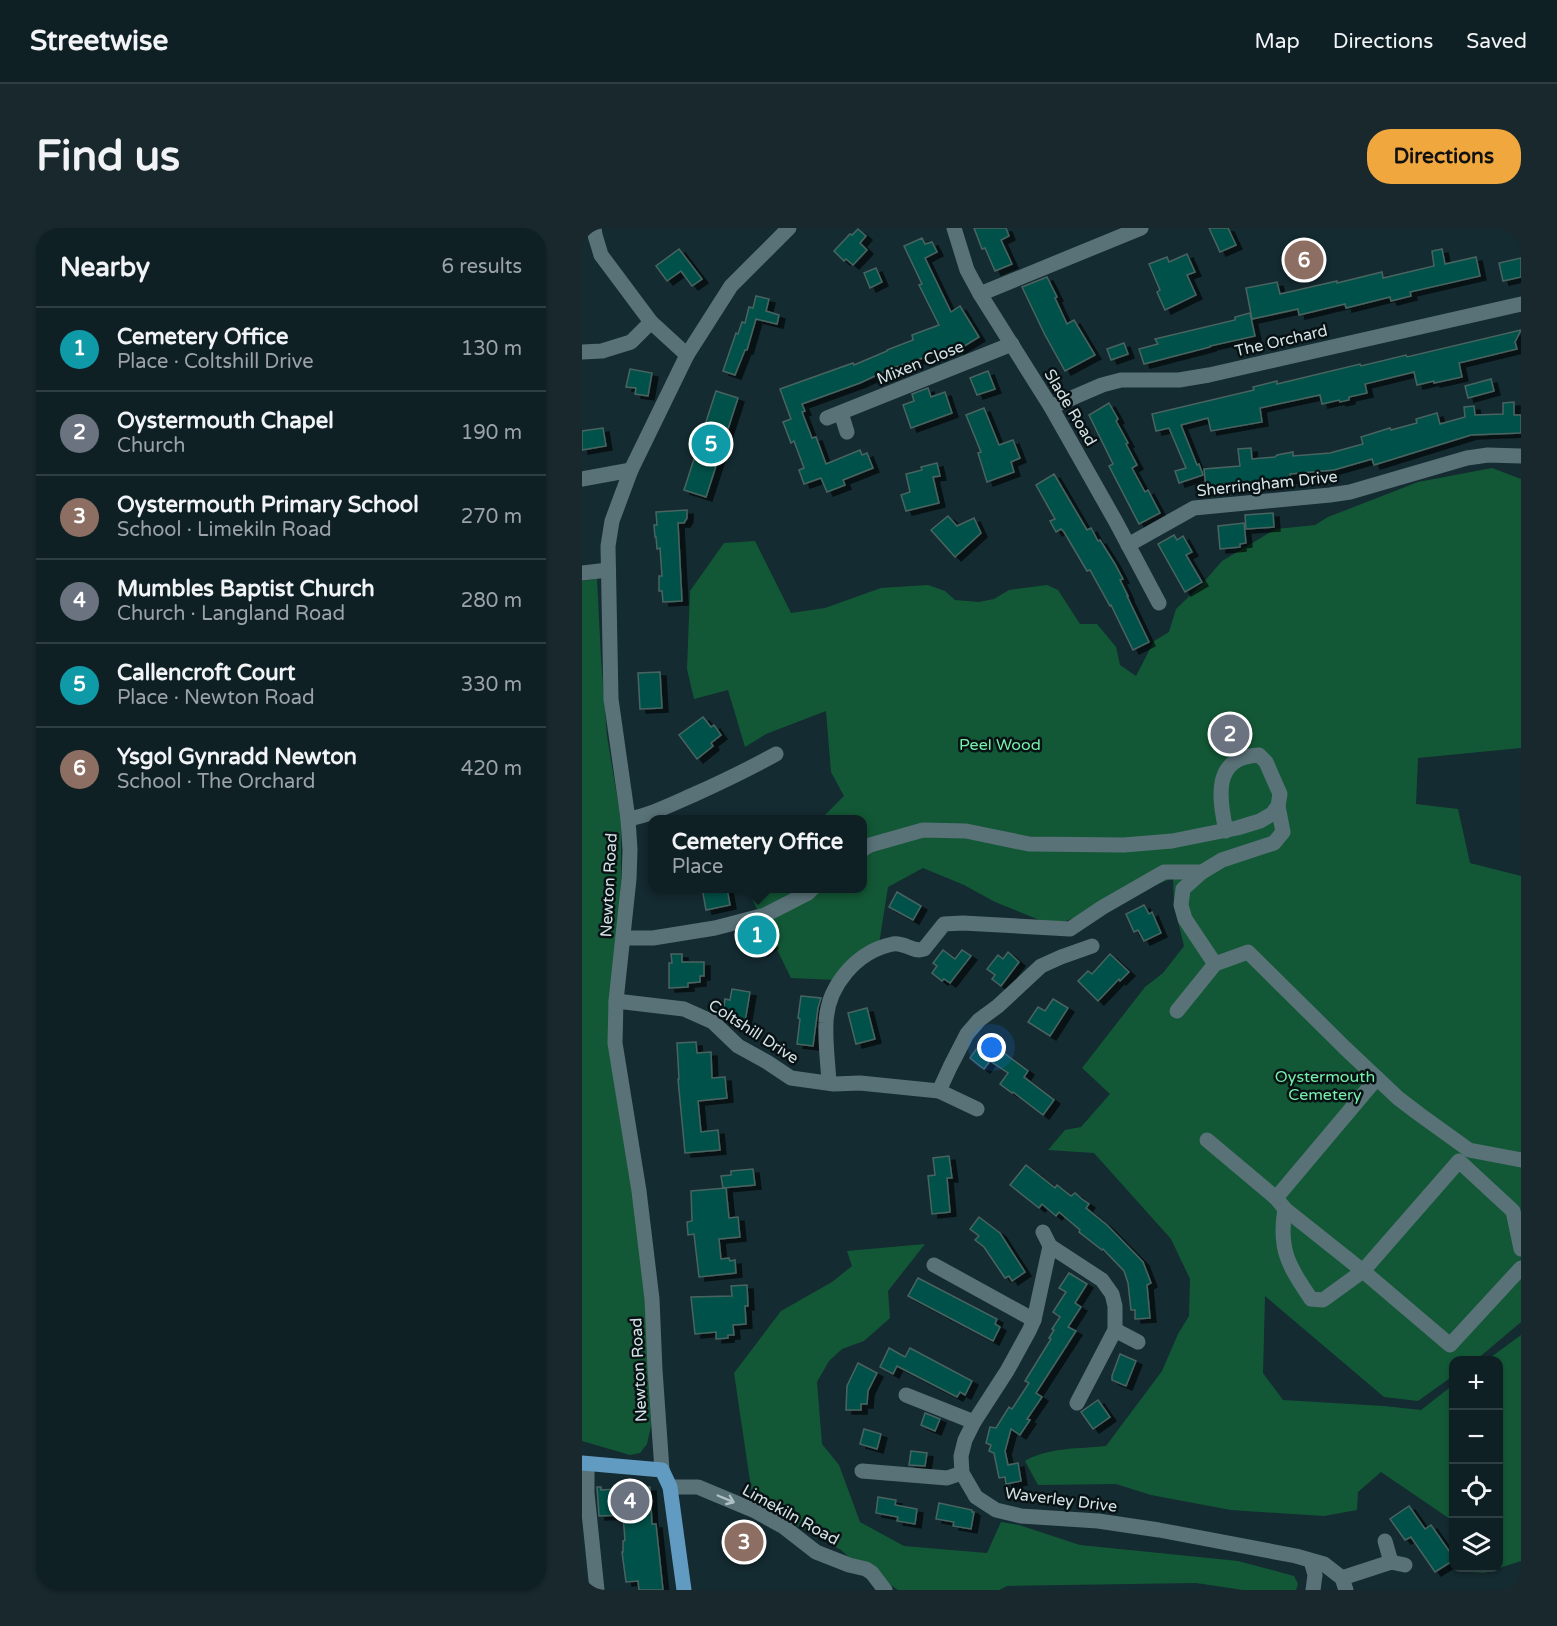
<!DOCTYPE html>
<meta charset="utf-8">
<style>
:root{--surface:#0f2025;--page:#18282d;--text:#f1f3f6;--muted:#9ba3a7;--line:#2f3e42;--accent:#efa73e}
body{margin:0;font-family:"Varela Round",sans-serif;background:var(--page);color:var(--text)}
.controls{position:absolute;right:18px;bottom:18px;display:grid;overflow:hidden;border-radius:12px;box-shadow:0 2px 4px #0004}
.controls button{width:54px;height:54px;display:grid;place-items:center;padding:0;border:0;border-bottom:2px solid var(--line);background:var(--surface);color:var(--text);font:30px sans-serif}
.you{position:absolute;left:410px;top:820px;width:21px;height:21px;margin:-15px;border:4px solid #fff;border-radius:50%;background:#1a73e8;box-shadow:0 0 0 9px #1a73e833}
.badge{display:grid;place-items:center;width:39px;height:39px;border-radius:50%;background:var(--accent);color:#fff;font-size:20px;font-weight:700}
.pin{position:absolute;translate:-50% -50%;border:3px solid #fff;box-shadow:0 2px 6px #0006}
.popup{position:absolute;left:66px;top:587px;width:219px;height:78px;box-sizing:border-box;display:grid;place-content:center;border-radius:12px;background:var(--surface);filter:drop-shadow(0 2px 4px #0005);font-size:20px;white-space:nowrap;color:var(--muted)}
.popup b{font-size:22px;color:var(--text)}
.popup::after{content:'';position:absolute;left:50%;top:100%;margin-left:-12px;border:12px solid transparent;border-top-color:var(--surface)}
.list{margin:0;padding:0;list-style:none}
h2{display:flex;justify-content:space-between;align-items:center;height:78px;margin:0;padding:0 24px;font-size:26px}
h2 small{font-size:20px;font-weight:400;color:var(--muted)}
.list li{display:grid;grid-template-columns:39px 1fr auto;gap:18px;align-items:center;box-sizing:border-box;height:84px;padding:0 24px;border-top:2px solid var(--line)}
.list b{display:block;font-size:22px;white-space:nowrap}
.list p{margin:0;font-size:20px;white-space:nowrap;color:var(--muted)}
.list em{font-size:20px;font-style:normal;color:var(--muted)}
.icon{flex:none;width:33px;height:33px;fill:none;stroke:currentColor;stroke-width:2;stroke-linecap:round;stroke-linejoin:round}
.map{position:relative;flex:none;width:939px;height:1362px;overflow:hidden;border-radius:24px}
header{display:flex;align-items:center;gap:36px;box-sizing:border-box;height:84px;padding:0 30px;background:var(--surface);border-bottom:2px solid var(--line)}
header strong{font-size:28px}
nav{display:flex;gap:33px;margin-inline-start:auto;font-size:21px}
.intro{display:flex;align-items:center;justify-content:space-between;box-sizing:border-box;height:144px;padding:0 36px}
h1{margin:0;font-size:42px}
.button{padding:15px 27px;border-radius:24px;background:var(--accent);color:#111;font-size:21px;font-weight:700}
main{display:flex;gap:36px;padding:0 36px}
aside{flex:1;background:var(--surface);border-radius:24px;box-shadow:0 2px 4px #0004}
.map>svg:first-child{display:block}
.green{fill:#135836}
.building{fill:#00514a;stroke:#4a6460;stroke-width:1.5;filter:url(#shadow)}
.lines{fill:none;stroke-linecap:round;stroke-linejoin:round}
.minor{stroke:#597278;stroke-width:15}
.major{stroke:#619bc1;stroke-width:15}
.oneway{stroke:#b0c1c5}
.labels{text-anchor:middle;stroke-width:5;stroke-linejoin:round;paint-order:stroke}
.street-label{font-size:16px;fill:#d5e3e6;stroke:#081214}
.park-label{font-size:16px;fill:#77f0ac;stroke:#081214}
</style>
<header>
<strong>Streetwise</strong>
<nav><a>Map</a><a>Directions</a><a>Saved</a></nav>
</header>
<div class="intro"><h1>Find us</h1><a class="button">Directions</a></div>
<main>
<aside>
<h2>Nearby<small>6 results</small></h2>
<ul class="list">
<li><span class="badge" style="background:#0f9aa8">1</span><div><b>Cemetery Office</b><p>Place · Coltshill Drive</p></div><em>130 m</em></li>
<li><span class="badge" style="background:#6b7280">2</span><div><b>Oystermouth Chapel</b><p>Church</p></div><em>190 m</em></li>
<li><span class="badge" style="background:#8d6e63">3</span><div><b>Oystermouth Primary School</b><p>School · Limekiln Road</p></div><em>270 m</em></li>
<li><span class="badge" style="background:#6b7280">4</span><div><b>Mumbles Baptist Church</b><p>Church · Langland Road</p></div><em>280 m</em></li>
<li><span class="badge" style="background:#0f9aa8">5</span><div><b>Callencroft Court</b><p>Place · Newton Road</p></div><em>330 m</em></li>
<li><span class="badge" style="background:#8d6e63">6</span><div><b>Ysgol Gynradd Newton</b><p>School · The Orchard</p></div><em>420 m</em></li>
</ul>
</aside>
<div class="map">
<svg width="939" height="1362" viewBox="0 0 939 1362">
<defs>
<filter id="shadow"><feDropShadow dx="6" dy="4" stdDeviation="0" flood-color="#0009"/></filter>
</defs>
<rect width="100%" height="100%" fill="#142b31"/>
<g class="green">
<path d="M910,240L939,251V520L836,530L834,576L876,581L888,635L939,648V1094L894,1132H872L871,1148L836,1173L802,1169L683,1068L681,1145L701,1172L802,1178L839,1182L871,1157V1293L799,1244L776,1264L775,1282L742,1288L649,1282L569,1267L534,1256L456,1257L443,1233C466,1219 498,1221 524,1218L580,1143L596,1106L607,1088L608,1051L589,1011L512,925L466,922L483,902L499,899L528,866L500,840L563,759L581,745L602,718L592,677L591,650L484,693H460L413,674L382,657L341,640L306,659L297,716L253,752L209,750L166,663L169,660H280V592L239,591L262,568L249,544L244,483L184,506L163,519L146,462L112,471L105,441L108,363L142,315L173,313L209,385L243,380L299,360L346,357L363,363L373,372L397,374L412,371L427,362L465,357L476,362L498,396H515L534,419L538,437L554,448L572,413L587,404L594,381L620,356L640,333L694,301L733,297L746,289L836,254Z"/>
<polygon points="15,351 19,430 25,508 39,592 39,651 36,709 38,872 62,1052 69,1198 65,1216 58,1225 48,1227 0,1213 0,353"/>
<polygon points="343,1016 306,1063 308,1090 282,1113 260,1121 247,1133 235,1154 240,1216 257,1237 278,1294 322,1318 405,1325 419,1294 437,1297 498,1317 656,1333 712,1348 716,1356 714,1362 661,1362 614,1355 425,1358 417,1362 316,1362 310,1358 293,1341 270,1332 259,1322 171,1273 152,1145 199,1083 250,1054 270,1038 265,1023"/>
<polygon points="939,1107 939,1333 902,1345 876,1343 876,1340 916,1340 916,1132 905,1132"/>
</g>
<g class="building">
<polygon points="392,0 424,0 427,8 419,12 430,36 413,43 403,20 400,21"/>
<polygon points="627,0 646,0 654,17 638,24"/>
<polygon points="276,1 284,8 278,15 285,22 271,37 264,31 262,33 252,23 268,6 270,7"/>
<polygon points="340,10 343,16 350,14 355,24 343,30 369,84 378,78 397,109 376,122 374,119 308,141 278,155 220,176 223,183 220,184 230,210 234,209 244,236 278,222 280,227 285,225 291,240 261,252 263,257 245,264 239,250 222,256 217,242 222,240 212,213 209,215 201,194 209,191 198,161 271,135 272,137 305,123 305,122 331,112 330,107 357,97 337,57 340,56 322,18"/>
<polygon points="97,21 120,51 110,58 99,43 85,53 74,38"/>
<polygon points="860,21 863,36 894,29 898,48 828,64 829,68 809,73 808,69 764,80 763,76 717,87 716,81 670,91 664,60 695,54 698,66 755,53 755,55 800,44 801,50 852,38 850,23"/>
<polygon points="605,26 613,44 605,47 614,67 583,82 575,64 578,62 567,36 585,29 587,34"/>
<polygon points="939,30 939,49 921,53 917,35"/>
<polygon points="294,40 300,54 288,60 282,45"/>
<polygon points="465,49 475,69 473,70 485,96 492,92 513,127 483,143 463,107 440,59"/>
<polygon points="174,68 187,71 184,83 197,87 195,96 174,91 165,122 163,122 153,147 141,143 154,105 156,106 160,94 163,95 167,79 171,80"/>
<polygon points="668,85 673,108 628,118 628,119 562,136 557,121 576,116 573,111 653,92 653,89"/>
<polygon points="939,102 933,114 935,121 877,135 880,149 852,155 852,153 835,157 832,144 783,156 785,165 767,169 767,172 758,174 757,172 740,176 738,167 678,180 680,194 629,203 626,190 599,197 615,237 617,236 621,247 597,255 593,243 604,240 587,200 574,203 570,186 672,162 671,159 695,153 695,156 778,136 779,138 824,127 825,129"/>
<polygon points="542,115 546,126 529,132 525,121"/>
<polygon points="48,141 70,145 66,168 53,166 54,160 44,159"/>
<polygon points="406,143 413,161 395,167 388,150"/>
<polygon points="909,151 912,163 886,170 883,158"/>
<polygon points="346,160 349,169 363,164 370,185 329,200 321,177 332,173 330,166"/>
<polygon points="134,163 156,170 124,269 102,262"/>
<polygon points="932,174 932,187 939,187 939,205 889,207 792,237 790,231 752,242 708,246 709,251 624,260 622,241 658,238 656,221 669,220 670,231 693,229 695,227 711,224 711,228 748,225 781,216 779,209 808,200 809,202 835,195 834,191 855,185 858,196 883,189 882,179 892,178 893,187 921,186 921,175"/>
<polygon points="527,175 536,191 534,193 546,215 544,216 555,237 550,240 563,264 566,262 578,285 557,296 527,238 531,236 507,187"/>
<polygon points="402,180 417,217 431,212 438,230 429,234 432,244 405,254 396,225 399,224 384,187"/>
<polygon points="21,200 24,218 0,222 0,203"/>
<polygon points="355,235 358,248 351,249 357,275 324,283 319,267 328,264 324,246 340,242 339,239"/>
<polygon points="472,246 505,302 509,300 516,313 518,312 533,336 541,351 538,352 546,368 545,368 567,414 551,422 529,377 528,378 508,342 505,343 482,304 479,301 474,304 468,293 473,291 454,257"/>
<polygon points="105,282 105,290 102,295 96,295 100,373 81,374 80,363 77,363 77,348 80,348 78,320 75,321 74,309 73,309 72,297 75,297 74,284"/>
<polygon points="691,285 692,299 664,301 663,287"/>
<polygon points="366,288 375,298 392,290 399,305 373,329 349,302"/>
<polygon points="662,295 664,315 658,316 658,319 638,321 636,298"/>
<polygon points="592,307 595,312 601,308 610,324 604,327 620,354 603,364 576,316"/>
<polygon points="78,444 80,480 58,481 56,445"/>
<polygon points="121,489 129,499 132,497 139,507 129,515 131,518 115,531 97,507"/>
<polygon points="658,493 663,506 638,518 632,506"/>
<polygon points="120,660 145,660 148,677 124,682"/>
<polygon points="315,664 339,678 331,692 307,679"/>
<polygon points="562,677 567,686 570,684 579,705 562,713 556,702 552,704 544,686"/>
<polygon points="177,699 190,716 180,724 163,703"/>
<polygon points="361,722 373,731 380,722 389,728 368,755 362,751 360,753 350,745 355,738 351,735"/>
<polygon points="426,724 437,734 419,758 410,751 413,747 405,741 416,727 421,731"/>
<polygon points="89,726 100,726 100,734 122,734 122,748 118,748 118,754 106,755 106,759 87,760 87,735 90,735"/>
<polygon points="528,726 547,744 538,753 537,751 516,773 496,753 506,743 510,746"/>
<polygon points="150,761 168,764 163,794 150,791 150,787 141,785 143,771 148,772"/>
<polygon points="219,768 239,770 236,780 231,818 215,816 218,791 216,790"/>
<polygon points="471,771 486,780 468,808 446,794 456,779 463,783"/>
<polygon points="285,780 293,811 274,816 266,785"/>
<polygon points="402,810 446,843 442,849 472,872 461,887 431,864 430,865 418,856 426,845 408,833 402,841 388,830"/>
<polygon points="114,814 115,825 129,824 130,850 143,849 145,870 116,873 119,904 136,902 138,922 103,925 96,851 97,851 95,815"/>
<polygon points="367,928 370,950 365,950 368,984 350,986 346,948 353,947 351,930"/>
<polygon points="444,937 473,960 475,957 489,968 493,965 500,971 507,976 504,980 525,997 561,1034 569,1055 565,1057 568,1090 553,1091 553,1082 549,1082 546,1055 542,1043 521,1021 520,1022 497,1004 498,1002 477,984 474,988 460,976 457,980 428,957"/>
<polygon points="171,941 173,957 141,960 139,948 149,947 149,943"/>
<polygon points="144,960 147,990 156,989 158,1009 137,1011 139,1031 147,1030 148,1033 153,1032 154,1045 117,1049 112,1006 106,1007 105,994 110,993 109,963"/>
<polygon points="397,989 418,1005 443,1044 430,1053 427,1048 423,1050 402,1019 393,1012 397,1008 388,1001"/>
<polygon points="487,1045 505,1056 493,1075 499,1079 486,1099 494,1103 454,1165 460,1169 445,1191 448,1192 438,1207 429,1201 423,1223 426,1237 436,1235 439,1253 424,1256 423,1249 417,1250 412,1225 407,1223 409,1217 404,1215 408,1199 414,1200 427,1179 430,1181 447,1155 443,1153 469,1111 467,1110 472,1102 470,1101 478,1089 471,1084 484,1064 477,1060"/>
<polygon points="336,1050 415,1091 413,1096 418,1099 411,1113 326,1068"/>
<polygon points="165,1057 166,1078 163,1078 164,1096 151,1097 152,1107 146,1107 146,1110 134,1111 134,1104 113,1106 109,1069 150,1068 149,1058"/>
<polygon points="307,1120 323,1129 328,1120 390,1153 383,1167 378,1164 375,1169 315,1138 311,1146 298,1139"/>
<polygon points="538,1126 554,1133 544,1158 530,1152 530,1148"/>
<polygon points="276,1135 295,1145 286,1163 285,1176 279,1176 279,1182 264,1182 265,1158"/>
<polygon points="516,1172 528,1189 511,1201 499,1184"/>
<polygon points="343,1185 358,1191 353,1203 339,1197"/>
<polygon points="282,1201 299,1206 295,1221 278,1216"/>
<polygon points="329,1223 345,1225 343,1238 327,1237"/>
<polygon points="15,1259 19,1259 19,1262 68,1259 70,1296 74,1296 81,1362 57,1362 56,1353 44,1354 40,1324 41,1324 41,1313 43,1312 41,1287 17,1288"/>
<polygon points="296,1269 314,1272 313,1277 335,1281 333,1296 315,1293 316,1289 294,1285"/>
<polygon points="357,1275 390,1282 390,1284 392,1284 389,1301 371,1298 372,1294 354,1291"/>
<polygon points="827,1278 843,1301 849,1297 872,1330 872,1332 853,1344 829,1309 823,1312 808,1291"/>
</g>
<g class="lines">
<g class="minor">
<polyline points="12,0 13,7 19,27 69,94 105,127"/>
<polyline points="372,0 385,42 398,66 469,179 534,294 577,375"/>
<polyline points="398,66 559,0"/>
<polyline points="0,124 20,123 49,114 69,94"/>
<polyline points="469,179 520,157 539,152 597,152 627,147 939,76"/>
<polyline points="259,185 265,204"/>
<polyline points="245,190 430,116"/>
<polyline points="0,251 49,242"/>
<polyline points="546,317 612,280 748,267 768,264 885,230 906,227 939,228"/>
<polyline points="0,345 26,342"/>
<path d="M46,591C69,587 90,576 111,567C140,554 167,541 194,526"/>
<path d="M280,622L288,617L341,602L384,603L447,616L542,617L590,613L655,600L678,593L690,586L696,578L698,566L684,534L677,527C630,529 637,570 644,603"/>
<polyline points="41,710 71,710 133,700 183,687 226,665 231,660"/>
<polyline points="633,736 603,691 599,677 601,661 620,644 640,632 692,615 701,604 696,578"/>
<polyline points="34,773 102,781 131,794 156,818 185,834 209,850 252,856 278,855 357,863 395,881"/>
<polyline points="595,783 633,736 666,724 763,820 816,870 837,886 887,922 939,932"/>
<path d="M247,855C246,835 243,815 244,795C245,758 275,723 311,716C323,714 331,725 342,721L362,696L381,695L488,701L521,679L582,644H620"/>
<polyline points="357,863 368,839 385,806 397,792 416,778 459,738 479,729 510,718"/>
<polyline points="625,912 694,970 703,981 781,1043 868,1117 939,1040"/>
<polyline points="694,970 795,850"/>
<path d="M703,981C696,1022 707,1038 729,1071L741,1072L781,1043L877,933L931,983L939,1021"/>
<polyline points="461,1004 468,1018 520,1052 530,1066 533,1078 533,1102 495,1175"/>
<polyline points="468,1018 452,1092 447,1103 425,1143 392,1194 383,1212 379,1228 380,1245 394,1269 414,1282 439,1288 516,1293 577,1302 714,1328 742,1336 760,1350 764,1362"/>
<polyline points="352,1037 452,1092"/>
<polyline points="533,1102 556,1114"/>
<polyline points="324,1167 392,1194"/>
<polyline points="5,1236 5,1265 15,1362"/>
<polyline points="80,1242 73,1142 70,1071 57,963 33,815 34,773 47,651 48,622 46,591 29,471 26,318 30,293 49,242 105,127 149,58 207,0"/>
<polyline points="280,1243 365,1250 380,1245"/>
<polyline points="88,1259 116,1259 171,1282 202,1299 234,1324 267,1337 284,1341 290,1345 303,1362"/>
<polyline points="803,1313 809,1334"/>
<polyline points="729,1333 733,1347 731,1362"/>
<polyline points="760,1350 809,1334 823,1337"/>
</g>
<polyline class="major" points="0,1235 80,1242 88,1259 102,1362"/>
</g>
<defs><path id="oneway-shaft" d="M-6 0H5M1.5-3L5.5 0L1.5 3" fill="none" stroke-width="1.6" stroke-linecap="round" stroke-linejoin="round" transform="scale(1.5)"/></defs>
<use class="oneway" href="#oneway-shaft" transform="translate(144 1271) rotate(23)"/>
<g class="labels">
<g class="street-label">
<text transform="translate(699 112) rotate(-13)" y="6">The Orchard</text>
<text transform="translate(338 134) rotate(-22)" y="6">Mixen Close</text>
<text transform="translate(489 179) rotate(59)" y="6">Slade Road</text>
<text transform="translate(685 255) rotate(-6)" y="6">Sherringham Drive</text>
<text transform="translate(26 657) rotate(-87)" y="6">Newton Road</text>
<text transform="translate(172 803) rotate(33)" y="6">Coltshill Drive</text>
<text transform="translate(56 1142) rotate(-93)" y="6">Newton Road</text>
<text transform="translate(479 1271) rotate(7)" y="6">Waverley Drive</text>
<text transform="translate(209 1286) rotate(29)" y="6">Limekiln Road</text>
</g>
<g class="park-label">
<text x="418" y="522">Peel Wood</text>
<text x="743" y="854">Oystermouth<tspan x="743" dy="18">Cemetery</tspan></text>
</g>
</g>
</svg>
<div class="controls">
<button>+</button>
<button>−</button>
<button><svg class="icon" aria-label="locate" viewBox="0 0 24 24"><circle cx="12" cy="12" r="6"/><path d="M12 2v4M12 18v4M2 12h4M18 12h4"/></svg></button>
<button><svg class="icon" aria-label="layers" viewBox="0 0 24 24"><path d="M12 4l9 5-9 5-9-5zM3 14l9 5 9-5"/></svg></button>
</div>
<div class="you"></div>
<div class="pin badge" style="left:175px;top:707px;background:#0f9aa8">1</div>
<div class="popup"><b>Cemetery Office</b>Place</div>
<div class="pin badge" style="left:648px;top:506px;background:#6b7280">2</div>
<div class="pin badge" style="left:162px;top:1314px;background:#8d6e63">3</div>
<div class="pin badge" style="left:48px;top:1273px;background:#6b7280">4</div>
<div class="pin badge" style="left:129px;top:216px;background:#0f9aa8">5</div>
<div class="pin badge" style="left:722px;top:32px;background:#8d6e63">6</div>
</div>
</main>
